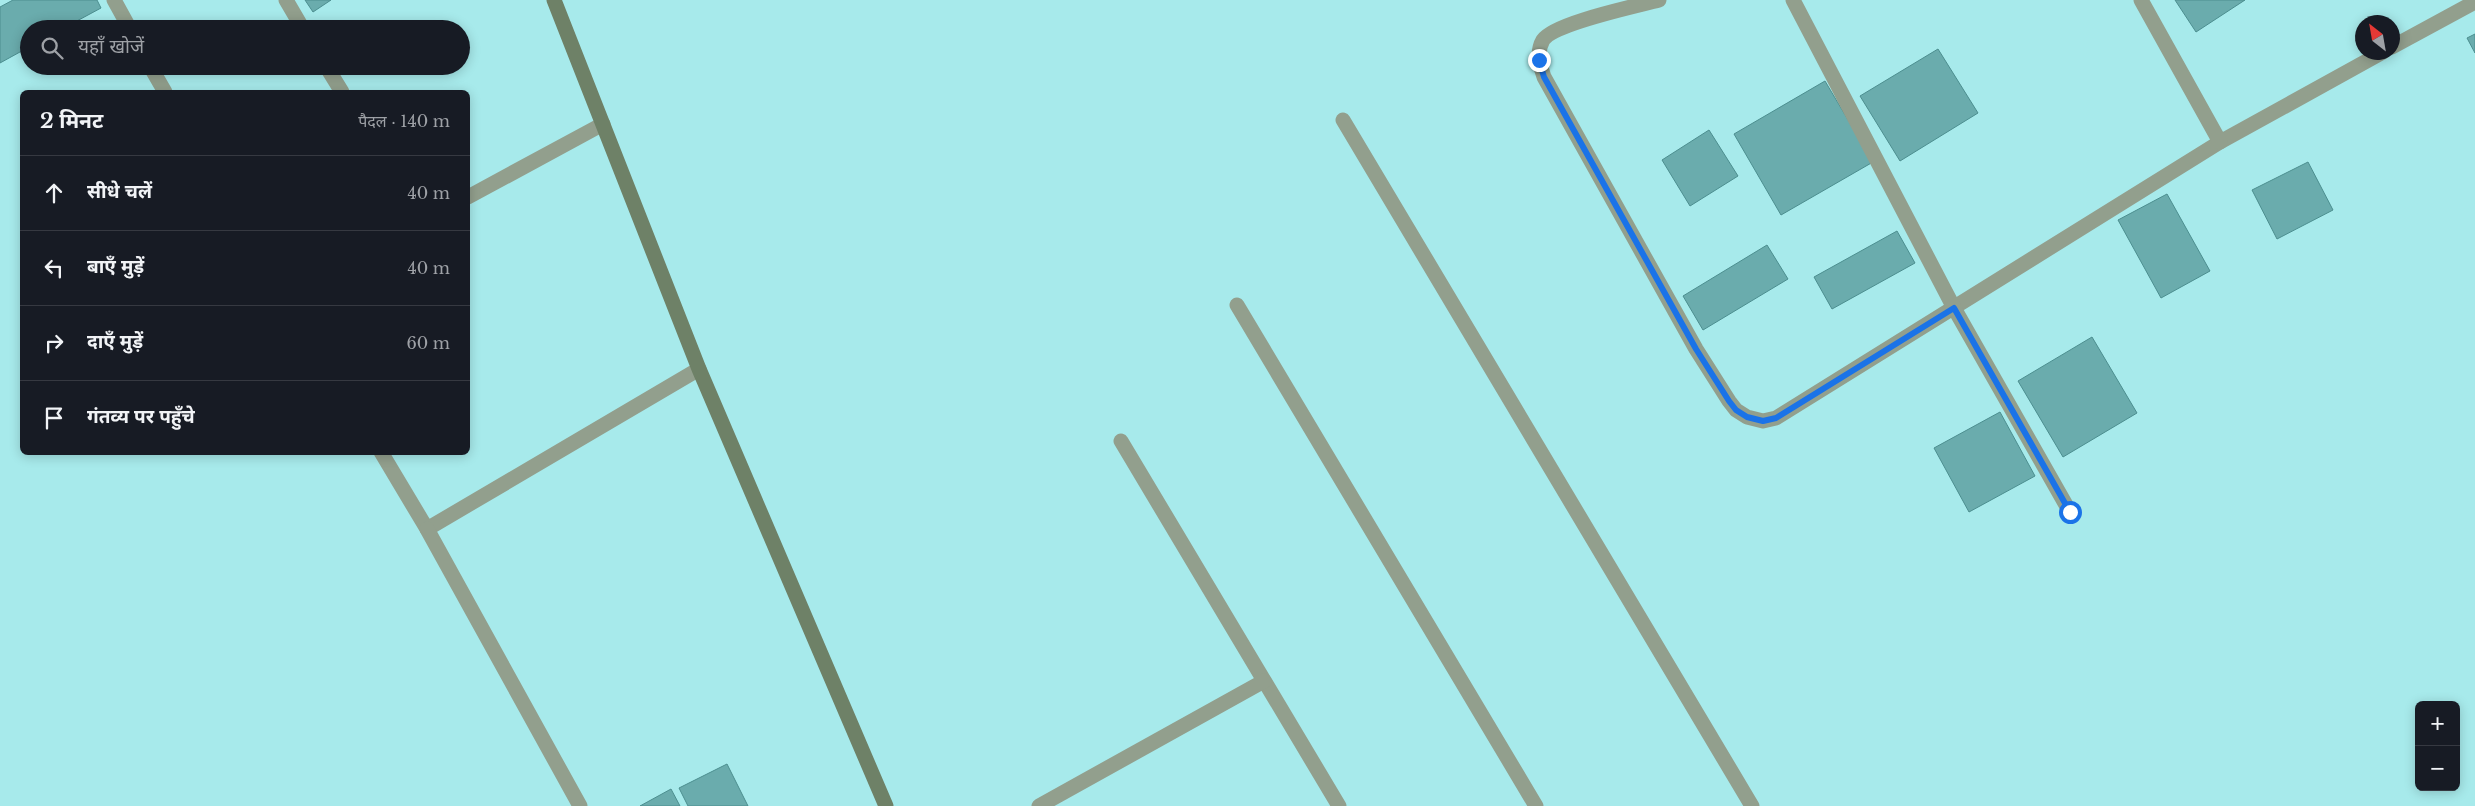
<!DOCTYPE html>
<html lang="hi">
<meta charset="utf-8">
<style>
:root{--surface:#171b24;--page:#20242c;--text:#f1f3f6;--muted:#9ea1a6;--line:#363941}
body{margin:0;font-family:"Libre Baskerville","Noto Sans Devanagari",serif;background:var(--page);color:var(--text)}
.controls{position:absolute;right:15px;bottom:15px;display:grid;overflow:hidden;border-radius:8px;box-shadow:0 2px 12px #0003}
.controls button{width:45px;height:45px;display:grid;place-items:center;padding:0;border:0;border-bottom:1px solid var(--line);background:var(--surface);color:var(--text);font:25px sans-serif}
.compass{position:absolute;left:2355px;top:15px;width:45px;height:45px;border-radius:50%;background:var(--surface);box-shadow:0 2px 12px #0003;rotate:329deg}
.stop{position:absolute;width:15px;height:15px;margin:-11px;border:4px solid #1a73e8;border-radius:50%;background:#fff}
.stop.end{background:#1a73e8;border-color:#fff;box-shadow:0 1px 5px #0008}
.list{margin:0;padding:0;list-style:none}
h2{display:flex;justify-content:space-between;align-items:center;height:65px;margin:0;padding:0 20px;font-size:21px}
h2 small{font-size:16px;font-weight:400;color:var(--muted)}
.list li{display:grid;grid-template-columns:32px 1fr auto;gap:15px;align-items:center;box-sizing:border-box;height:75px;padding:0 20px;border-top:1px solid var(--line)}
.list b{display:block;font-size:19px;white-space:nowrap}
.list em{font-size:16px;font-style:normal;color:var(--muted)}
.icon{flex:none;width:28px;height:28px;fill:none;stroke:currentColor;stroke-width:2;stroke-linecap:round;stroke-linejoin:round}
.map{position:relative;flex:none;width:2475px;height:806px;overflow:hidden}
.search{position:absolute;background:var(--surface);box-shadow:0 2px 12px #0003;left:20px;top:20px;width:450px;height:55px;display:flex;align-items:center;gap:12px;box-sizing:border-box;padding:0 18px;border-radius:28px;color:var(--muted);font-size:19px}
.panel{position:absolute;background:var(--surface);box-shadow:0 2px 12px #0003;left:20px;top:90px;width:450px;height:365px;border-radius:8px}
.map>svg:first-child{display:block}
.building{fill:#6aacad;stroke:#4c8e8f}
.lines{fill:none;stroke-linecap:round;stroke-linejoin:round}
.street{stroke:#929f8d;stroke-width:15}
.secondary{stroke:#6e8167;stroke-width:15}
.route{stroke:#1a73e8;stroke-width:6}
</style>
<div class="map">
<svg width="2475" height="806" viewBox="0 0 2475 806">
<rect width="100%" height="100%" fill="#a7eaeb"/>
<g class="building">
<polygon points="13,0 97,0 101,8 62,29 29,29 29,47 0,63 0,7"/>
<polygon points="305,0 331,0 313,12"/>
<polygon points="2175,0 2245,0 2196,32"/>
<polygon points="2475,34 2475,53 2467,38"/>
<polygon points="1938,49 1978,113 1900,161 1860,96"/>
<polygon points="1825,81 1873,162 1781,215 1734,134"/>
<polygon points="1709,130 1738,176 1690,206 1662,160"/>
<polygon points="2308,162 2333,210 2277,239 2252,190"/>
<polygon points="2167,194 2210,271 2161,298 2118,220"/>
<polygon points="1897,231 1915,263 1832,309 1814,277"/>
<polygon points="1767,245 1788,279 1703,330 1683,296"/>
<polygon points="2092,337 2137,413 2063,457 2018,381"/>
<polygon points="2000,412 2035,476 1969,512 1934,448"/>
<polygon points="727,764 748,806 688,806 679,788"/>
<polygon points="671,789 680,806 640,806"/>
</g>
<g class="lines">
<g class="street">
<polyline points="114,0 130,29"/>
<polyline points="286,0 303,29"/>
<path d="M1659,0C1637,6 1554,23 1543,40C1536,52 1540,65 1544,77L1696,349L1729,401L1736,410L1747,417L1763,421L1776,418L2220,142L2383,52"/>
<polyline points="1793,0 1954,308 2070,512"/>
<polyline points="2141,0 2220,142"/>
<polyline points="2392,47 2475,2"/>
<polyline points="150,66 165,92"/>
<polyline points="326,66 342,92"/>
<polyline points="1343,120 1752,806"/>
<polyline points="468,197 603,124"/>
<polyline points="1237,305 1536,806"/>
<polyline points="1121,441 1339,806"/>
<polyline points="381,452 427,529 699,369"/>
<polyline points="427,529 580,806"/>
<polyline points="1039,806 1264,681"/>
</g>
<polyline class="secondary" points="554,0 699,369 886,806"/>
</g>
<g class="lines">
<polyline class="route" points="1539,60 1544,77 1696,349 1729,401 1736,410 1747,417 1763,421 1776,418 1954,308 2070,512"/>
</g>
</svg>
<div class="controls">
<button>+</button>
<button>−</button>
</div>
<svg class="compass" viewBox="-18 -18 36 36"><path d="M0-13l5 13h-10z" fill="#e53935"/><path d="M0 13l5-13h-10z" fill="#9ea1a6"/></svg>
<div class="stop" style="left:2070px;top:512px"></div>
<div class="stop end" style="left:1539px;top:60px"></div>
<div class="search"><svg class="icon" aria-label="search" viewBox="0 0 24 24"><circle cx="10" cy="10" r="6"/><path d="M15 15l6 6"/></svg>यहाँ खोजें</div>
<section class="panel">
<h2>2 मिनट<small>पैदल · 140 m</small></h2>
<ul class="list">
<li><svg class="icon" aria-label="ahead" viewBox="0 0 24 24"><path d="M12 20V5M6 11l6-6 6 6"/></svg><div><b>सीधे चलें</b></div><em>40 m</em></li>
<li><svg class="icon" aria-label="left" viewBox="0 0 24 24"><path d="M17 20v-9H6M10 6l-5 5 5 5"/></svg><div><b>बाएँ मुड़ें</b></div><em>40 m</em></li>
<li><svg class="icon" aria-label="right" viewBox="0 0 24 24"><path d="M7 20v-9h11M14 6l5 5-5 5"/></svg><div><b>दाएँ मुड़ें</b></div><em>60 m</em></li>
<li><svg class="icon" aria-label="arrive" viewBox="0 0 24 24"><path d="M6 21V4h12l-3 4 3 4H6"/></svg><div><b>गंतव्य पर पहुँचे</b></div></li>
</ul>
</section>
</div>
